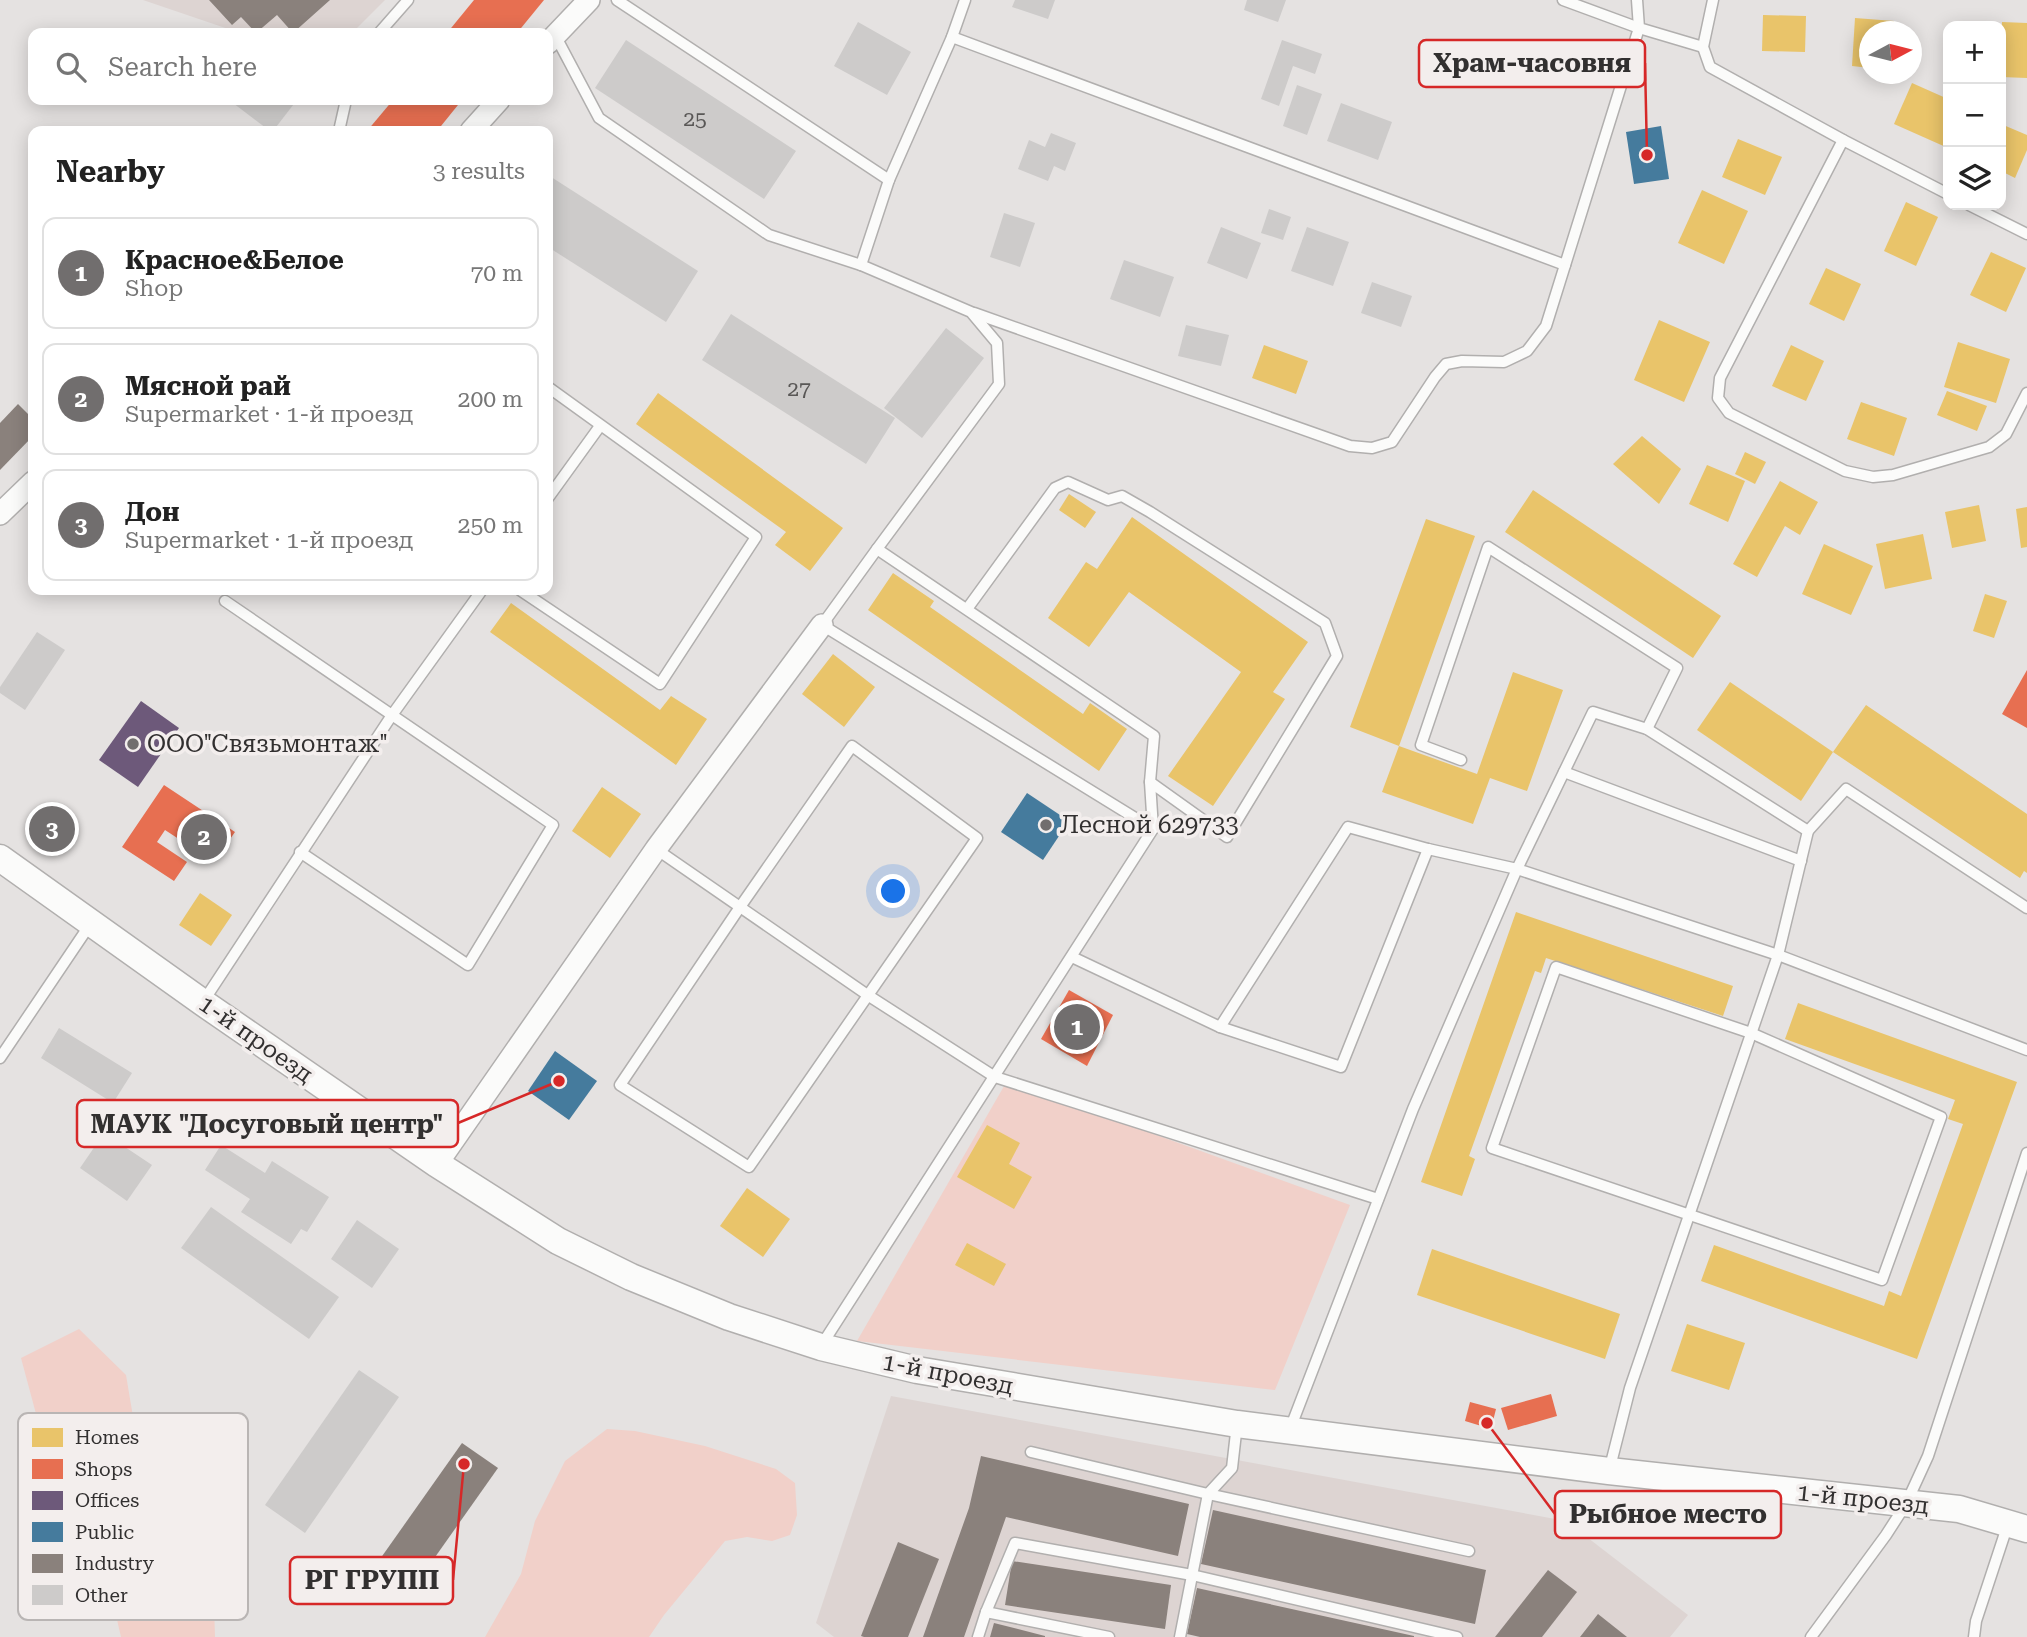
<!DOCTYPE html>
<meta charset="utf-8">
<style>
:root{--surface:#fff;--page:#f6f6f6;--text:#222;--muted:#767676;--line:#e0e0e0;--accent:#716e6e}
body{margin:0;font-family:"Roboto Serif",serif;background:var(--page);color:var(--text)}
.controls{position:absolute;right:21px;top:21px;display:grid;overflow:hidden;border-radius:14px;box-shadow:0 4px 18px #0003}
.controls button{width:63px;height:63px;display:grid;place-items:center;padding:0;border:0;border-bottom:2px solid var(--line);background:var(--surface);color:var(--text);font:35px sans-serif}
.compass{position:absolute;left:1859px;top:21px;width:63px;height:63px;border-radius:50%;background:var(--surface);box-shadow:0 4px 18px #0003;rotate:83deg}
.you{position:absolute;left:894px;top:892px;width:24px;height:24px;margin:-18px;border:5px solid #fff;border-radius:50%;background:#1a73e8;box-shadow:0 0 0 10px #1a73e833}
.badge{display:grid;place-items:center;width:46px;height:46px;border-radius:50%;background:var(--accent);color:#fff;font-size:23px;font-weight:700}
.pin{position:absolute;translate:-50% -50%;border:4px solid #fff;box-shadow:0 2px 7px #0006}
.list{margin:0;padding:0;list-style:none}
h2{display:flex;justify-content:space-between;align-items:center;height:91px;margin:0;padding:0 28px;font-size:30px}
h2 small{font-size:23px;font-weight:400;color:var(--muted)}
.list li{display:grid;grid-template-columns:46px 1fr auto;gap:21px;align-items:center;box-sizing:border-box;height:112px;margin:0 14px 14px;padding:0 14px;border:2px solid var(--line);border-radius:14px}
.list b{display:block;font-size:26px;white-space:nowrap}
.list p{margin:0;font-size:23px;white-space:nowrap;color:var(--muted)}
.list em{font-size:23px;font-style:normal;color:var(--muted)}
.icon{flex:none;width:38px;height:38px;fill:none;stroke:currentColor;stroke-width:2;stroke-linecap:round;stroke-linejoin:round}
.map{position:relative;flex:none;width:2027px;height:1637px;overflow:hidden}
.search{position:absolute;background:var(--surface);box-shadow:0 4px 18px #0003;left:28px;top:28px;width:525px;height:77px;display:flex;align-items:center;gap:18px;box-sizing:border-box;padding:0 24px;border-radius:14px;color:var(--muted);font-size:26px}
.panel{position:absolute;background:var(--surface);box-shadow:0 4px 18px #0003;left:28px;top:126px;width:525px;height:469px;border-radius:14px}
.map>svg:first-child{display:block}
.built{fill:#ddd4d2}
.green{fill:#f1d0c9}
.homes{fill:#e9c46a}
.shops{fill:#e76f51}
.offices{fill:#6d597a}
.public{fill:#457b9d}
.industry{fill:#8a817c}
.building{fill:#cdcbca}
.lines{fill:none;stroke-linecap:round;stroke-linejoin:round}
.service-casing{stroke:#b1afae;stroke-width:13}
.minor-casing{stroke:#b1afae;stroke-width:24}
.tertiary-casing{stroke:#b1afae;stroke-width:29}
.service{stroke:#fbfbfa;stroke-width:10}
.minor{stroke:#fbfbfa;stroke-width:21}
.tertiary{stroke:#fbfbfa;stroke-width:26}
.poi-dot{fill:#716e6e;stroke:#f3eeed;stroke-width:2.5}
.labels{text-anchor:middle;stroke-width:7;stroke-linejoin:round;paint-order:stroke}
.number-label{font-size:21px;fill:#595756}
.poi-label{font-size:24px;fill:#323030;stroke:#f3eeed;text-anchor:start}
.street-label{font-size:24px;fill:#323030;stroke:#f3eeed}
.key{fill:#f3eeed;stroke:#b9b5b4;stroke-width:2}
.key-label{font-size:19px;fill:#323030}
.leader{fill:none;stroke:#d62828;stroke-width:2.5}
.callout-dot{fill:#d62828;stroke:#f3eeed;stroke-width:2.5}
.callout{fill:#f3eeed;stroke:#d62828;stroke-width:2.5}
.callout-label{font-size:26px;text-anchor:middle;font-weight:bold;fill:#323030}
</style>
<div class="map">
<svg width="2027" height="1637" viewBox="0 0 2027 1637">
<rect width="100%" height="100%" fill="#e5e2e1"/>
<g class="built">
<polygon points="143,0 385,0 352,33 240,33"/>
<polygon points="891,1396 1566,1521 1688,1615 1670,1637 834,1637 816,1623"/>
</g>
<g class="green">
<polygon points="1007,1081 1350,1205 1275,1390 857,1341"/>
<polygon points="79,1329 126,1375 146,1494 147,1564 168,1582 214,1605 215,1637 121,1637 109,1585 76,1506 46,1451 21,1358"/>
<polygon points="607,1429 635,1431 705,1446 776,1469 795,1483 797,1515 790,1535 772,1541 747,1537 725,1541 664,1615 649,1637 485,1637 521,1574 535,1521 565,1461"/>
</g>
<g class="homes">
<polygon points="1763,15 1806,16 1805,52 1762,51"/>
<polygon points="1855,18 1894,21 1893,32 1870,32 1870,68 1852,66"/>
<polygon points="2002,22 2027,23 2027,78 2001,77"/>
<polygon points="1912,83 1948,99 1948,148 1894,124"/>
<polygon points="2001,124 2027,135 2027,150 2015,178 2001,171"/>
<polygon points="1738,139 1782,157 1765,195 1722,177"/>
<polygon points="1702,190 1748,211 1724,264 1678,243"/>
<polygon points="1906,202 1938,217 1916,266 1884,251"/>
<polygon points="1991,252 2026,268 2006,312 1970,295"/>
<polygon points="1826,268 1861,284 1844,321 1809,304"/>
<polygon points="1659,320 1710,342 1684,402 1634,380"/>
<polygon points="1958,342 2010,359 1996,403 1944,387"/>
<polygon points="1264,345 1308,361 1296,394 1252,378"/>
<polygon points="1791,345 1824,361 1806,401 1772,386"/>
<polygon points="1947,391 1987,406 1977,431 1937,415"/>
<polygon points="658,393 843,528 810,571 775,545 786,532 636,424"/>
<polygon points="1861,402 1907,418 1894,456 1847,439"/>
<polygon points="1642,436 1681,469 1659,504 1613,464"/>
<polygon points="1745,452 1766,462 1755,484 1735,474"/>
<polygon points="1707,465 1745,481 1728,522 1689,504"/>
<polygon points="1780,481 1818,502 1800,535 1785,526 1757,577 1733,564"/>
<polygon points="1533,490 1721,616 1693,658 1505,532"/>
<polygon points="1069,494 1096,512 1085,528 1059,510"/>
<polygon points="1979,505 1986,541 1952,548 1945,512"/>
<polygon points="2027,507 2027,547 2021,548 2016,509"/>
<polygon points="1132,517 1308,642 1273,692 1285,699 1213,806 1168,776 1241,672 1129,592 1089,647 1048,618 1086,562 1097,569"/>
<polygon points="1426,519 1475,536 1399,746 1477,774 1513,672 1563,690 1527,791 1490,778 1473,824 1382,792 1399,746 1350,727"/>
<polygon points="1923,534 1932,579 1885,589 1876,544"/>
<polygon points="1824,544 1873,566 1851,615 1802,594"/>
<polygon points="893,573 934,601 930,607 1083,714 1090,703 1127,729 1099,771 868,610"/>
<polygon points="1985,594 2007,601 1994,638 1973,631"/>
<polygon points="511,603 660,710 671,696 707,719 676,765 490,632"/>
<polygon points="833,654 875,687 844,727 802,694"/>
<polygon points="1730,682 1833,752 1801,801 1697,730"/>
<polygon points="1866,705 2027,814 2027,873 2024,871 2020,878 1833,752"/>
<polygon points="602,787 641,814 610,858 572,831"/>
<polygon points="200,893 232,915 211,946 179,925"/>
<polygon points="1516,912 1733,986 1723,1016 1546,958 1541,973 1535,971 1469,1156 1475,1159 1462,1196 1421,1182"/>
<polygon points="1798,1003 2017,1082 1917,1359 1701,1281 1714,1245 1884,1306 1889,1291 1901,1296 1963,1124 1948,1119 1955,1100 1785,1039"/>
<polygon points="987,1125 1020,1143 1009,1164 1032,1177 1014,1209 957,1177"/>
<polygon points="747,1188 790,1219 763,1257 720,1226"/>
<polygon points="967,1243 1006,1264 994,1286 955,1265"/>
<polygon points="1432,1249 1620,1314 1605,1359 1417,1295"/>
<polygon points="1687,1324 1745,1343 1729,1390 1671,1371"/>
</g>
<g class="shops">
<polygon points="474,0 544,0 517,33 447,33"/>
<polygon points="393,100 462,100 437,131 367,131"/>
<polygon points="2027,670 2027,728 2002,714"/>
<polygon points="164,785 235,832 214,862 165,830 157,842 187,862 174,881 122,847"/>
<polygon points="42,807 77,830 63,852 27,829"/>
<polygon points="1069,990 1113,1015 1087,1066 1041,1039"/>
<polygon points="1551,1394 1557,1416 1508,1430 1501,1408"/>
<polygon points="1470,1402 1496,1409 1491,1429 1465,1421"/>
</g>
<polygon class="offices" points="141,701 179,728 138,787 99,760"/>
<g class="public">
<polygon points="1661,126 1669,179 1634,184 1626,132"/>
<polygon points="1027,793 1069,821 1043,860 1001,832"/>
<polygon points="555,1051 597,1081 569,1120 528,1091"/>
</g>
<g class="industry">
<polygon points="209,0 330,0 293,33 277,15 256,33 241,17 232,25"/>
<polygon points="18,404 33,419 33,436 0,470 0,423"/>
<polygon points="462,1443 498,1468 409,1594 373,1569"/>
<polygon points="981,1456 1189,1504 1178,1556 1006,1517 964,1637 923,1637 969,1508"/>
<polygon points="1213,1510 1486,1570 1475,1624 1201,1564"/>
<polygon points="898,1542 939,1559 908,1637 864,1637 861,1636"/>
<polygon points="1012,1561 1171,1585 1165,1629 1005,1605"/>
<polygon points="1548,1570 1577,1592 1542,1637 1495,1637"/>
<polygon points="1197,1588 1414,1636 1414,1637 1200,1637 1187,1634"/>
<polygon points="1598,1614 1627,1637 1580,1637"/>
<polygon points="994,1623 1045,1636 1045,1637 990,1637"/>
</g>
<g class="building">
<polygon points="1015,0 1055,0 1048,19 1012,7"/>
<polygon points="1247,0 1286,0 1278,22 1244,10"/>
<polygon points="858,22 911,52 887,95 834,66"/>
<polygon points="626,40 796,151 764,199 595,88"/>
<polygon points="1282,40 1322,54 1315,74 1293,66 1279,106 1261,99"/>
<polygon points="1297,85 1322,94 1307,135 1283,126"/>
<polygon points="229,100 297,100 273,131 270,131"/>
<polygon points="1341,103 1392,122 1378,160 1327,141"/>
<polygon points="1051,133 1076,143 1065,171 1054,166 1048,181 1018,169 1029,140 1045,147"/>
<polygon points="548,175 698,271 666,322 548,247"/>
<polygon points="1269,209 1291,217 1283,240 1261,233"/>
<polygon points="1004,213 1035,223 1020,267 990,257"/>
<polygon points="1221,227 1261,243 1247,279 1207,263"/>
<polygon points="1307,227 1349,242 1333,286 1291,271"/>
<polygon points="1124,260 1174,277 1160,317 1110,299"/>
<polygon points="1372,282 1412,296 1401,327 1361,313"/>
<polygon points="731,314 895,418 866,464 702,360"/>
<polygon points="1186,325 1229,335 1221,366 1178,356"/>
<polygon points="946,328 984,358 922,438 884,408"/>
<polygon points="37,632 65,650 25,710 0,693 0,687"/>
<polygon points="59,1028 132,1073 113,1103 41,1058"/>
<polygon points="104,1133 152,1165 127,1201 80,1168"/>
<polygon points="221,1145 265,1173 272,1161 329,1197 307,1232 301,1229 291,1244 241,1212 250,1199 205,1170"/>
<polygon points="211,1207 339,1297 309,1339 181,1248"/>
<polygon points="357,1220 399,1249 372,1288 331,1259"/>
<polygon points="359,1370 399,1397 305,1533 265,1505"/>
</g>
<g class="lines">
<defs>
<g id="service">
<polyline points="617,0 889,180"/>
<polyline points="1637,0 1639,28 1703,47"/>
<polyline points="1713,0 1703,47 1710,67 1843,140 1948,194"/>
<polyline points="379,33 408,0"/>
<polyline points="555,35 599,118 769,235 861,265 971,312 997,343 999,384 877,549 1154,736 1150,782 1153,829 821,1346"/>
<polyline points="952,37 1565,265"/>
<polyline points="339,131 346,100"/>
<polyline points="1843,140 1720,378 1718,398 1729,413 1845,471 1873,477 1893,475 1989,447 2006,434 2027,393"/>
<polyline points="1969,205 2027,234"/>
<polyline points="861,265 889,180 952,37 965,0"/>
<polyline points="974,313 1350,446 1372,448 1392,442 1435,377 1446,364 1462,361 1504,362 1527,351 1546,326 1639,28 1563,0"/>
<polyline points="548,498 600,426"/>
<polyline points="877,549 822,625 1153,829"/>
<polyline points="520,590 660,684 756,537 548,387"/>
<polyline points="225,601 553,825 468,965 300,852"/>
<polyline points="967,609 1055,488 1068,482 1108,500 1122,496 1150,512 1325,623 1337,656 1227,837 1150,782"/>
<polygon points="852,746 977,838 749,1167 620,1085 740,907"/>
<polyline points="1461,760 1421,745 1488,547 1677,668 1647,729"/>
<polyline points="1564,772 1801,861"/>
<polyline points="656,849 869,996 995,1077 1378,1199"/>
<polyline points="1072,957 1220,1027 1341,1067 1428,849"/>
<polygon points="1556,967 1751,1033 1941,1117 1882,1280 1492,1148"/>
<polyline points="203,1002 392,715 482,590"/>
<polyline points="1220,1027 1348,827 1428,849 1517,869 1778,955 2027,1050"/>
<polyline points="0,1058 91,923"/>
<polyline points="1290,1429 1413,1109 1517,869 1593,712 1647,729 1808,831"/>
<polyline points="1031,1452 1208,1494 1469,1551"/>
<polyline points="1609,1471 1630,1388 1778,955 1808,831 1846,789 2027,908"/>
<polyline points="986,1612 1109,1637"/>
<polyline points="978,1637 986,1612 1015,1543 1192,1575 1457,1637"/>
<polyline points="1180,1637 1208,1494 1232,1468 1237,1424"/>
<polyline points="1811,1637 1886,1535 1906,1504 1928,1456 2027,1153"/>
<polyline points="1974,1637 1976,1621 2008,1524"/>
</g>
<g id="minor">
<polyline points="548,43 589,0"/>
<polyline points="471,131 499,100"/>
<polyline points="0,514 33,482"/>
<polyline points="437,1164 656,849 822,625"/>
</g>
<polyline id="tertiary" points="0,858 202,1002 437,1164 558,1241 631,1277 729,1317 821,1347 917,1370 1237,1424 1609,1471 1959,1509 2027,1529"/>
</defs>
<use href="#service" class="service-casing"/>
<use href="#minor" class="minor-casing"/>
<use href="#tertiary" class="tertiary-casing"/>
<use href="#service" class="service"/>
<use href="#minor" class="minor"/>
<use href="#tertiary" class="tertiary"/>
</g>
<g class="poi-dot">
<circle cx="133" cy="744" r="7"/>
<circle cx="1046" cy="825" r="7"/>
</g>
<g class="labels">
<g class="number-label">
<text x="695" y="126">25</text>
<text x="799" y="396">27</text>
</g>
<g class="poi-label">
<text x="147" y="752">ООО"Связьмонтаж"</text>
<text x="1060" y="833">Лесной 629733</text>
</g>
<g class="street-label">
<text transform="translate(256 1039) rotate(35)" y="8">1-й проезд</text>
<text transform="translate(948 1374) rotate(11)" y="8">1-й проезд</text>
<text transform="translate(1863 1499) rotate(6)" y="8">1-й проезд</text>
</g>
</g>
<rect x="18" y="1413" width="230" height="207" rx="10" class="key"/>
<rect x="32" y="1428" width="31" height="19" fill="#e9c46a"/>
<rect x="32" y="1459" width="31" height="20" fill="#e76f51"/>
<rect x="32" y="1491" width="31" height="19" fill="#6d597a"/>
<rect x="32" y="1522" width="31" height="20" fill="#457b9d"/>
<rect x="32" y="1554" width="31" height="19" fill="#8a817c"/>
<rect x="32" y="1585" width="31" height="20" fill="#cdcbca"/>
<g class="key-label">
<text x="75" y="1444">Homes</text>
<text x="75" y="1476">Shops</text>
<text x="75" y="1507">Offices</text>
<text x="75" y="1539">Public</text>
<text x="75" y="1570">Industry</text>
<text x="75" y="1602">Other</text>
</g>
<path class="leader" d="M1647 155L1645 63M559 1081L458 1123M1487 1423L1555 1514M464 1464L453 1580"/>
<g class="callout-dot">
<circle cx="1647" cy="155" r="7"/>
<circle cx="559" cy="1081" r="7"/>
<circle cx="1487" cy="1423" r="7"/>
<circle cx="464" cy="1464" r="7"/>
</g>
<g class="callout">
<rect x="1419" y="40" width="226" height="47" rx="7"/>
<rect x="77" y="1100" width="381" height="47" rx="7"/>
<rect x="1555" y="1491" width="226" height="47" rx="7"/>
<rect x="290" y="1557" width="163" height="47" rx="7"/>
</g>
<g class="callout-label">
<text x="1532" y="72">Храм-часовня</text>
<text x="267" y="1133">МАУК "Досуговый центр"</text>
<text x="1668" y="1523">Рыбное место</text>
<text x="372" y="1589">РГ ГРУПП</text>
</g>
</svg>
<div class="controls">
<button>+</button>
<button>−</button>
<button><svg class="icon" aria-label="layers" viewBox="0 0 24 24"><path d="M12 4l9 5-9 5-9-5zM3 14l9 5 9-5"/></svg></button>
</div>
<svg class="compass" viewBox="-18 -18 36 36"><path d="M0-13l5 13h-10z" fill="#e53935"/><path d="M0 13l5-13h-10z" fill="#767676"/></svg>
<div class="you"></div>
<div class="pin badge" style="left:1077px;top:1027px">1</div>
<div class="pin badge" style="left:204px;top:837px">2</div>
<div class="pin badge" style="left:52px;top:829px">3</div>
<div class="search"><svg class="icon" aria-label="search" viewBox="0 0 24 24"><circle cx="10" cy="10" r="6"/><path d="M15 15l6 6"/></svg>Search here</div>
<section class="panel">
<h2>Nearby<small>3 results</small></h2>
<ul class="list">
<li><span class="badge">1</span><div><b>Красное&amp;Белое</b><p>Shop</p></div><em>70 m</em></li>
<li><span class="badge">2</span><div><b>Мясной рай</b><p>Supermarket · 1-й проезд</p></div><em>200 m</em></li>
<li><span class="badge">3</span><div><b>Дон</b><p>Supermarket · 1-й проезд</p></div><em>250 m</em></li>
</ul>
</section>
</div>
